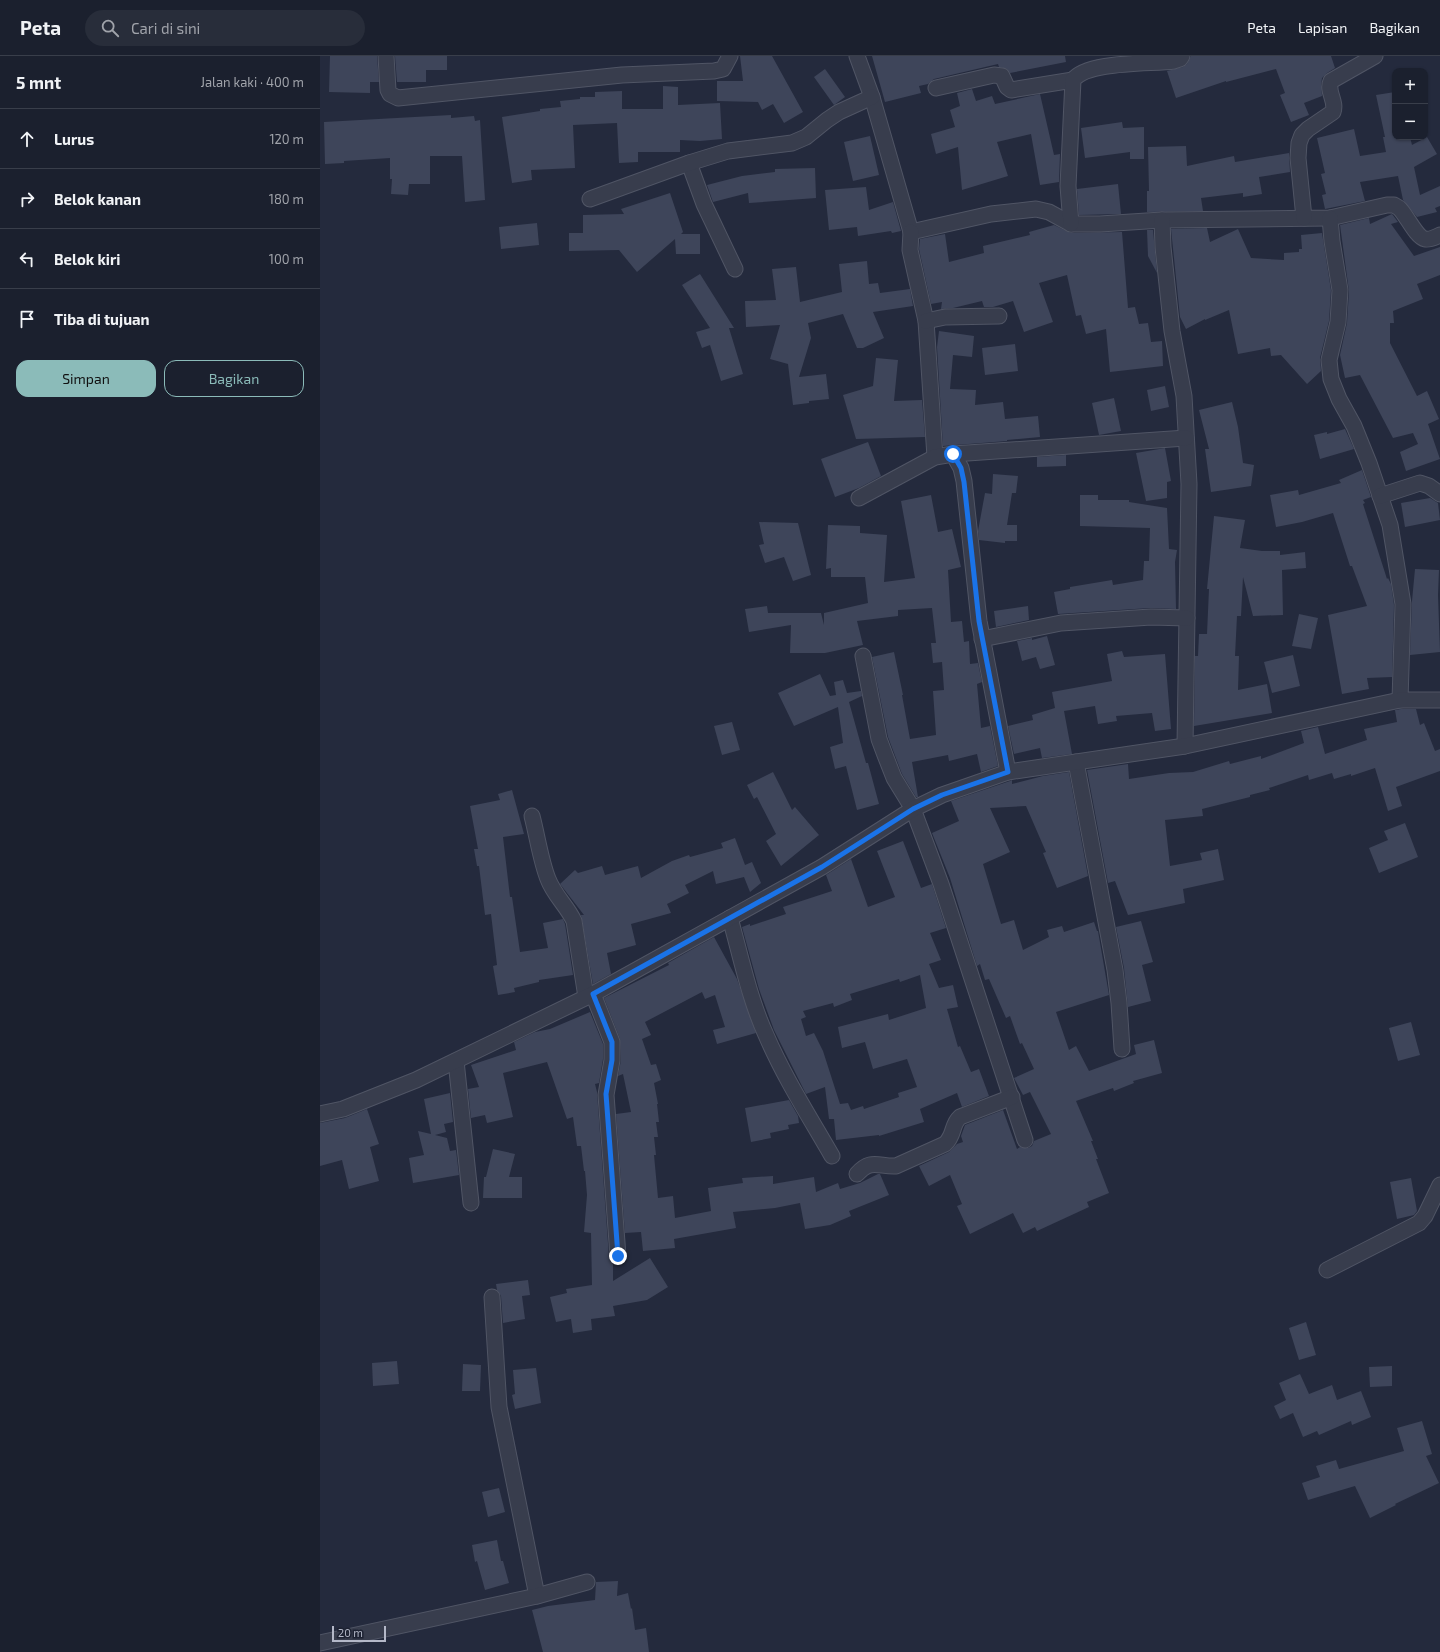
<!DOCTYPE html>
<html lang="id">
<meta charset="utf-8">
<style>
:root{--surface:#1b202e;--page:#282d3a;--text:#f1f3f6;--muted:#a0a3aa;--line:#393e4a;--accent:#8bbbb9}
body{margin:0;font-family:"Exo 2",sans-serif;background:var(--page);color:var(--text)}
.controls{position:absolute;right:12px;top:12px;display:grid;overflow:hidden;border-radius:8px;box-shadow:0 1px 3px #0004}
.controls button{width:36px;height:36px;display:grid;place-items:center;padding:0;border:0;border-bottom:1px solid var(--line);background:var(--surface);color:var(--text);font:20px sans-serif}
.scale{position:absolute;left:12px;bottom:10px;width:54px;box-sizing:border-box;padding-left:4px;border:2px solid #b4b8c8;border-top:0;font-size:11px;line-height:14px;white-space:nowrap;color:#b4b8c8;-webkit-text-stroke:3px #1d2232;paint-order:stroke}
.stop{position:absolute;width:12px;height:12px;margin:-9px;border:3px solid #1a73e8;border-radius:50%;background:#fff}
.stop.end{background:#1a73e8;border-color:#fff;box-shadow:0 1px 4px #0008}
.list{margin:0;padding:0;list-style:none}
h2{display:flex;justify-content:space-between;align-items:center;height:52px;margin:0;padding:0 16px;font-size:17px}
h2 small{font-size:13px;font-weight:400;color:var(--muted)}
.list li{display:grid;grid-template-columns:26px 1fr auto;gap:12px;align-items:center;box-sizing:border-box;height:60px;padding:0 16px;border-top:1px solid var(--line)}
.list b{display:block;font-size:15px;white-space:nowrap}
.list em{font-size:13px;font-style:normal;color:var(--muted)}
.actions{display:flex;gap:8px;padding:12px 16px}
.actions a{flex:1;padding:9px 0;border:1px solid var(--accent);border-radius:12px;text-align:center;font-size:14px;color:var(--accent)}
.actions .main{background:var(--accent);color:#111}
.icon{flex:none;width:22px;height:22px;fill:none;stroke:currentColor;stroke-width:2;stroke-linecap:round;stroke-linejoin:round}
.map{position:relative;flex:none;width:1120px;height:1596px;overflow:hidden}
header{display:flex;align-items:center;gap:24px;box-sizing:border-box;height:56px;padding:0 20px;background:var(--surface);border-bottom:1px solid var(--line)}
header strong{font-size:19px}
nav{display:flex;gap:22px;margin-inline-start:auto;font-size:14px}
.search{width:280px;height:36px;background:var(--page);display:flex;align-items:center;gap:10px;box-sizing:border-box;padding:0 14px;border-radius:22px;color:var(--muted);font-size:15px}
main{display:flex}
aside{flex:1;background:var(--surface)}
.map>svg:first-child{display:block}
.building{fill:#3e455a;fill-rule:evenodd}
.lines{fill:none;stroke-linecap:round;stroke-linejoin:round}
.minor-casing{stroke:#505565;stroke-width:17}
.minor{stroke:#383d4d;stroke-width:15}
.route{stroke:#1a73e8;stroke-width:5}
</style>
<header>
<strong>Peta</strong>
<div class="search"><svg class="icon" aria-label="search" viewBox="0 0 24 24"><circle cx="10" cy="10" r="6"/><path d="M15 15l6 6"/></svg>Cari di sini</div>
<nav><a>Peta</a><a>Lapisan</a><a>Bagikan</a></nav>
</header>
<main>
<aside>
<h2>5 mnt<small>Jalan kaki · 400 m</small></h2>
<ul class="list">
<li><svg class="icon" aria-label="ahead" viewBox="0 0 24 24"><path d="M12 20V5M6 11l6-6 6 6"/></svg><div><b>Lurus</b></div><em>120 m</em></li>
<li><svg class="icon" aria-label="right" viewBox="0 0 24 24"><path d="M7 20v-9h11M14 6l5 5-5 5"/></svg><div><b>Belok kanan</b></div><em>180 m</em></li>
<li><svg class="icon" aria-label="left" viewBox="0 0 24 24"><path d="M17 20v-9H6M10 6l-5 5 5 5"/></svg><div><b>Belok kiri</b></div><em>100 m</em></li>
<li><svg class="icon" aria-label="arrive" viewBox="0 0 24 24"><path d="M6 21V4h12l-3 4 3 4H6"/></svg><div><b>Tiba di tujuan</b></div></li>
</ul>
<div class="actions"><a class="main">Simpan</a><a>Bagikan</a></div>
</aside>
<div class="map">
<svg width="1120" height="1596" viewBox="0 0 1120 1596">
<rect width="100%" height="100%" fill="#242a3d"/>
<g class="building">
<polygon points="10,0 57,0 59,26 50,26 50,37 9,36"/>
<polygon points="75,0 127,0 127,14 106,14 106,26 77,26"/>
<polygon points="420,0 452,0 483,56 464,67 453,48 442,54 438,46 397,45 397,25 423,25"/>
<polygon points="552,0 745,0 746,6 690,17 687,13 679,11 678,8 614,23 608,28 599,30 601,37 565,46"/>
<polygon points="871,0 1011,0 1015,12 1007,17 1002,22 1001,29 1002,40 984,47 989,59 971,66 960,39 965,37 956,13 906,26 906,25 856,42 847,15 863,11 867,8"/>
<polygon points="505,13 525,41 514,49 494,21"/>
<polygon points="343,30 358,31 358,49 400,47 402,83 380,85 360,84 360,96 318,96 318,106 299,107 297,67 253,69 255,112 211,114 212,124 192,127 182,61 220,55 220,53 241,51 240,45 260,43 260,41 275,41 275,36 302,35 302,53 343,53"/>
<polygon points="652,33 656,45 672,40 675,48 720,38 734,99 740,98 739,126 720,129 711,78 677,86 688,120 642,134 638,91 616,98 611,78 635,71 630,54 640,50 637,37"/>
<polygon points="1075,36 1075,81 1090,81 1092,89 1107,81 1117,98 1094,111 1100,139 1120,130 1120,150 1115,152 1117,156 1097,161 1083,144 1078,120 1040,126 1045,145 1005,153 1002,139 1006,138 1001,118 1005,117 997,82 1034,73 1040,100 1066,96 1063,81 1065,81 1056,39"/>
<polygon points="131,59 131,62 154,60 155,65 160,64 165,144 145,146 142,100 110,100 110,128 89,128 88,139 71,138 72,123 70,123 70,102 24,105 24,107 5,108 4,66"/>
<polygon points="802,66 803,72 824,71 824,103 810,103 810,96 765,102 761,72"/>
<polygon points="550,80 559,119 533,125 524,86"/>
<polygon points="866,90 867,110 914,100 915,106 969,97 970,116 939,121 942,138 923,141 923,137 881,142 883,155 827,156 827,135 829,135 828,91"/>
<polygon points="495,112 496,142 429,147 428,137 393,146 387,129 422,120 455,116 455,113"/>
<polygon points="798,128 801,158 759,159 757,133"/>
<polygon points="546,131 549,154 573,146 581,175 572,177 571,175 538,180 537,171 509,174 505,134"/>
<polygon points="350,137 363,176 361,178 380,178 380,198 356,198 355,183 317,216 299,194 249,195 249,177 263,177 263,159 304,158 301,153"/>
<polygon points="1072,158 1078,166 1071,168 1094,200 1120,191 1120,219 1097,228 1103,243 1073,255 1074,267 1070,267 1070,287 1097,340 1107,335 1119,363 1108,368 1120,403 1086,415 1080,396 1098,388 1093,377 1073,382 1040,319 1025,322 1020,299 1027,267 1029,235 1020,169 1049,162 1050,168"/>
<polygon points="217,167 219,189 181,193 179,171"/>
<polygon points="734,169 751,177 802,176 808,252 815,251 819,268 828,267 831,286 842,285 843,310 790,316 786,273 766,278 761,259 756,260 747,219 719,227 733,266 704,276 693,245 673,251 664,251 662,245 633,252 621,253 622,246 611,248 599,193 600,183 625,178 629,206 664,197 663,190 710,179 709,176"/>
<polygon points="887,172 890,186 918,173 931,202 964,204 964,197 979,196 979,193 982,193 981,179 1002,177 1011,234 1009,265 1000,302 1001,315 987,328 961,299 951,300 950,292 918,298 909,254 885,264 885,263 866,273 860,261 851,173"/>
<polygon points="827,174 833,174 837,217 828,200"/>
<polygon points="547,205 549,228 558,227 560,237 590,233 593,250 553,256 564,282 543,292 537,292 523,258 488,267 491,282 479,321 506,318 509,343 489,345 489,347 473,349 468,308 450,303 460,269 426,271 425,245 456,244 452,213 476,211 480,246 522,236 519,208"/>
<polygon points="380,218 414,272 409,272 423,318 401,325 390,289 382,292 376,276 390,272 362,229"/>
<polygon points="619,275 654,280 652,301 633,299 630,333 656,334 655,349 683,346 685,363 718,360 720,381 687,384 687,385 623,390 617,291"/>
<polygon points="695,288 698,315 665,319 662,292"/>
<polygon points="556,302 578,304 574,345 602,344 605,381 536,383 523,339 553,330"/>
<polygon points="845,330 849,351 831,355 827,334"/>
<polygon points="794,342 801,375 779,379 772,347"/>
<polygon points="912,346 918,371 923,407 934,409 931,430 891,436 885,393 889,393 879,354"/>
<polygon points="1025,373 1034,393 1000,403 994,379 1007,376 1007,378"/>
<polygon points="548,386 561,420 539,432 515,441 501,403"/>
<polygon points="845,392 851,425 847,426 847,442 826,445 816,397"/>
<polygon points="746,399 746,410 717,411 717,401"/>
<polygon points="1042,414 1051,441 1043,444 1045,447 1043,448 1067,523 1068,522 1071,528 1074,549 1072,621 1047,622 1049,633 1022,638 1008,559 1047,550 1032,510 1030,510 1013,457 982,466 956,471 950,439 978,434 979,439 1021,427 1019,424"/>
<polygon points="673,418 698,420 696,437 692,437 687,469 697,469 697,485 685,485 685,487 659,484 658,475 665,437 672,438"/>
<polygon points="611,439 618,476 632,473 641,511 628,514 631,566 642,565 644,586 649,585 650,608 658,607 662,626 657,628 661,672 670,670 678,710 661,716 657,698 629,705 628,699 592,706 598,741 596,741 582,718 568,681 552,601 574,596 583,639 582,639 590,683 616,679 613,635 624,634 622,606 613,607 611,587 616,587 612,552 578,554 578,560 537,565 543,589 505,597 470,597 471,569 429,576 425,553 447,550 448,557 501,557 504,569 504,557 548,547 545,521 511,521 511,512 506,513 508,469 540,470 540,477 567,479 564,526 595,522 581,445"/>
<polygon points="760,439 778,439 778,444 809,444 809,446 847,452 849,493 857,494 855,506 856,553 830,552 738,558 734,536 750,533 750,531 792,524 793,529 823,524 824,505 829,505 830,472 760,470"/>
<polygon points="1110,442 1118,447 1120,464 1085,471 1081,447"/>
<polygon points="894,460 925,464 920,492 942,495 960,495 960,499 985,496 986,512 962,514 963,559 933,560 923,521 921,560 917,560 915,600 919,600 918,634 947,628 952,657 874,670 875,600 878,600 879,578 887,578 889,533 887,533"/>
<polygon points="439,466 478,467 491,519 473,525 464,501 445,507 439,489 444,488"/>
<polygon points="1095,513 1119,514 1118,539 1120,596 1090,599 1092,545"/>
<polygon points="708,550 709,564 676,571 674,555"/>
<polygon points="979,558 998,562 991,593 972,590"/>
<polygon points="727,580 735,609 720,613 716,601 702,605 697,585 712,582 712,584"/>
<polygon points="802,595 804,601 845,598 851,673 835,675 832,657 796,660 797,665 778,668 775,650 744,655 752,698 722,702 720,692 694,698 688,670 713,664 712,659 735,652 732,636 792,625 787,598"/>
<polygon points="973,599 980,630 952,637 944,606"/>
<polygon points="500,618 510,640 516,639 514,626 523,624 527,637 541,635 542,640 529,646 546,707 548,707 559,748 537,754 526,710 515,713 510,691 523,687 518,651 474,670 458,637"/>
<polygon points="1081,653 1096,653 1100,669 1104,667 1115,695 1120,693 1120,715 1076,731 1082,750 1068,755 1055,712 1031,720 1031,718 1014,723 1012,717 989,724 988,719 949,732 950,734 930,739 930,741 882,753 883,760 845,764 850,810 882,804 880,797 898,793 904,824 863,833 865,847 808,859 795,825 788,827 767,714 808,708 809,723 849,717 873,716 909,705 910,708 941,700 941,703 984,687 981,675 998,671 1005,698 1047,684 1044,673 1077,666 1075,654"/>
<polygon points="412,666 420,694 402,699 394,670"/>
<polygon points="453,716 472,754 475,751 499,779 461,810 446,785 456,778 437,741 434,743 427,729"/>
<polygon points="749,716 768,820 737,832 723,797 726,796 706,750 670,752 690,796 663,808 681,868 694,864 703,894 729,881 727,874 742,870 744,876 774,866 777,875 778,875 789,939 736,956 749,994 756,990 769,1015 816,998 814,989 834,984 842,1017 813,1025 814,1027 794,1035 793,1032 756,1045 773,1085 771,1085 778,1103 776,1103 789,1137 767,1146 769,1151 717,1175 715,1171 703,1177 693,1157 650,1178 637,1150 642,1148 630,1119 609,1130 599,1110 629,1096 637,1088 643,1086 641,1080 645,1069 683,1054 697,1093 700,1091 708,1092 712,1090 714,1085 731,1078 710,1036 703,1039 694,1022 714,1013 702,987 700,988 690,960 686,962 669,923 665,924 660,908 657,910 630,822 612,777 639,765 631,745 690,725 692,724 692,728 723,720"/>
<polygon points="192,734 204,778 183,781 190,841 192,841 200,896 228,892 223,867 243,863 245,868 253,919 219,924 219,926 194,932 195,936 178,939 173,910 177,909 171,858 165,859 159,810 157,810 154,793 158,793 150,750 180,744 178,738"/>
<polygon points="1085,767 1098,801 1059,817 1049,792 1068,784 1064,775"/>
<polygon points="415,782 425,809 432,806 441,827 430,836 424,821 396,828 393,815 365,829 369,837 347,848 351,857 311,868 316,889 287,897 291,918 273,928 261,859 264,859 240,828 255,814 258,817 282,810 285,819 318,810 321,822 352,805 369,799 370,801 403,792 401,787"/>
<path d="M583,785L601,832L612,828L626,872L610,877L621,904L609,908L619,932L633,929L638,951L627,953L638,991L640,990L651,1016L659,1013L669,1040L642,1051L637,1037L600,1053L604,1066L559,1080V1079L516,1084L514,1063H509L505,1031L486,1038L454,974L439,933L422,871L430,868V870L466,858L463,851L512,835L506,819L531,803L548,851L575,841L557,795ZM600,919L606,952L569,964L568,958L518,971L522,992L545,986L553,1013L587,1003L597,1031L578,1037L579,1041L544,1053L543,1050L531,1054L528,1047L520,1048L503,995L494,977L486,980L481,963L486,961L483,955L513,947L514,951L532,944L530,938L579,923L580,926Z"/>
<polygon points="821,865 833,906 822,909 831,945 808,951 804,912 796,871"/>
<polygon points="394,881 417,923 436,977 397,988 393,974 405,971 395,939 385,943 382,936 325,966 331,979 322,983 331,1009 336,1008 341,1024 334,1027 338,1048 337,1048 339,1066 336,1066 338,1081 334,1081 336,1099 334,1099 338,1142 353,1140 355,1162 391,1155 388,1132 423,1127 422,1122 453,1120 453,1128 494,1121 496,1136 518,1127 520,1133 540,1127 558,1118 560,1118 569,1139 529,1155 531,1160 510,1169 485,1173 480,1147 455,1152 413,1156 416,1172 354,1183 355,1192 323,1195 321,1176 305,1177 296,1058 311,1056 303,1018 298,1020 301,1004 300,983 284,942 349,909 348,907"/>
<polygon points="270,956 283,988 283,1003 279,1027 275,1028 277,1036 289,1201 293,1207 293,1225 330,1202 348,1231 327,1244 293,1250 295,1260 271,1263 272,1274 253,1277 251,1263 236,1266 230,1241 247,1237 246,1233 272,1229 271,1177 264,1176 267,1139 265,1115 264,1115 261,1090 257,1090 253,1061 247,1063 227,1006 183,1017 193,1061 167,1067 165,1059 151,1062 148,1033 159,1031 151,1009 196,994 194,986 215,976 230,973"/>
<polygon points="1091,966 1100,999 1078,1005 1069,972"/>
<polygon points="130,1037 133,1066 124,1068 126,1076 115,1079 127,1082 130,1095 136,1094 139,1119 93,1127 89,1102 104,1099 98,1075 111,1078 104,1043"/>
<polygon points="469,1044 478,1060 479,1067 468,1069 469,1073 450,1077 451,1082 431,1086 425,1052"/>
<polygon points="47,1053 59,1088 50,1091 59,1125 29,1133 22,1104 0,1110 0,1067 25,1062"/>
<polygon points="173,1093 195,1098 189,1121 202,1121 202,1142 163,1142 164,1121 166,1121"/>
<polygon points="1091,1122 1097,1155 1094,1159 1077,1163 1070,1126"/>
<polygon points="208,1224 210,1239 202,1240 205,1263 183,1267 181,1240 177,1234 176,1228"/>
<polygon points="986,1266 996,1299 979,1304 969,1272"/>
<polygon points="77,1305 79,1328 53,1330 52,1307"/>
<polygon points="143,1308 161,1309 160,1335 142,1335"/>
<polygon points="1072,1310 1072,1330 1050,1331 1049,1311"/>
<polygon points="216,1312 221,1347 195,1353 192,1339 195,1338 193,1314"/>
<polygon points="980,1318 989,1338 1012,1329 1017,1344 1041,1335 1051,1361 1032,1369 1031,1365 999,1379 997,1375 983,1381 973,1357 960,1363 954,1350 966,1344 959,1327"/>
<polygon points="1102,1365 1112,1398 1106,1400 1119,1427 1075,1448 1076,1449 1050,1462 1035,1430 988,1444 982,1427 1000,1421 996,1410 1016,1404 1019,1413 1084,1395 1077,1372"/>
<polygon points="179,1432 185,1456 168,1461 162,1436"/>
<polygon points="177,1484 181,1505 183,1505 189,1527 165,1534 157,1505 155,1506 152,1489"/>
<polygon points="298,1525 297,1540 308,1537 311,1553 312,1552 315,1574 326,1572 329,1596 223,1596 212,1554 228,1550 275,1544 276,1526"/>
</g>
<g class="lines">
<defs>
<g id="minor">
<polyline points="66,0 68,34 70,38 78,42 302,19 394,15 403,13 410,0"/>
<path d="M537,0L552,41L591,176L671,158L716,153L729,156L751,168H780L842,164L1010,162L1067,149H1074L1079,152C1086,158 1096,181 1105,183C1110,184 1116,181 1120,179"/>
<polyline points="616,32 674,19 682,20 687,31 691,34 753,24"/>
<polyline points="369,107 384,148 415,213"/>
<polyline points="270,143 369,107 408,95 472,87 486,81 507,64 519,56 552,41"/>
<path d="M984,162L978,102L979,87L982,79L988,73L1013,56C1017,45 1006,35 1011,25L1055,0"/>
<polyline points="1010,162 1012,185 1020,234 1018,266 1009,304 1011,323 1019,343 1034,370 1049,407 1070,469 1083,548 1080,644"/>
<polyline points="842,164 843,191 852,275 864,340 869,428 865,690"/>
<path d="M751,168L748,130L753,24C767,5 830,8 854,5L860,3L862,0"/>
<polyline points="591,176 590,194 606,265 615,401"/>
<polyline points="606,265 625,261 679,260"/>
<polyline points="633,398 866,382"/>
<polyline points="1060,440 1100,427 1109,430 1120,438"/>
<polyline points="539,442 615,401 633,398 641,412 644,425 659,565 688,716"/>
<polyline points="662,583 741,567 831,561 867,562"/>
<polyline points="543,600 559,683 565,699 574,722 593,753 621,828 705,1084"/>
<polyline points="756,706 795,914 799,947 802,993"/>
<path d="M212,760C217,779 221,806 228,823C234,839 247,850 254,865L266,941"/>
<path d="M410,862C421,901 429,942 446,979C464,1021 489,1060 512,1100"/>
<polyline points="273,938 292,986 292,1004 286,1039 298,1200"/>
<polyline points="136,1005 151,1147"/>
<polyline points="0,1058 23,1053 96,1024 273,938 502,811 593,753 622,739 688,716 865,690 1080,644 1120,644"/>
<path d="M537,1118C551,1102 559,1111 576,1110L625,1088C635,1079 631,1069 640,1061L692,1041"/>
<polyline points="1007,1214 1099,1167 1105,1160 1120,1129"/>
<polyline points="172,1241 179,1351 217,1540"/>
<polyline points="0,1587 217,1540 267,1526"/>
</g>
</defs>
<use href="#minor" class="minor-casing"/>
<use href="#minor" class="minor"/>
</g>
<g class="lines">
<polyline class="route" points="298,1200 286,1038 292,1004 292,986 273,938 502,811 593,753 622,739 688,716 659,565 644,426 641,412 633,398"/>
</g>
</svg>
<div class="controls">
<button>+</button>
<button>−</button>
</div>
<div class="scale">20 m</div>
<div class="stop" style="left:633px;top:398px"></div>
<div class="stop end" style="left:298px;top:1200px"></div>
</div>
</main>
